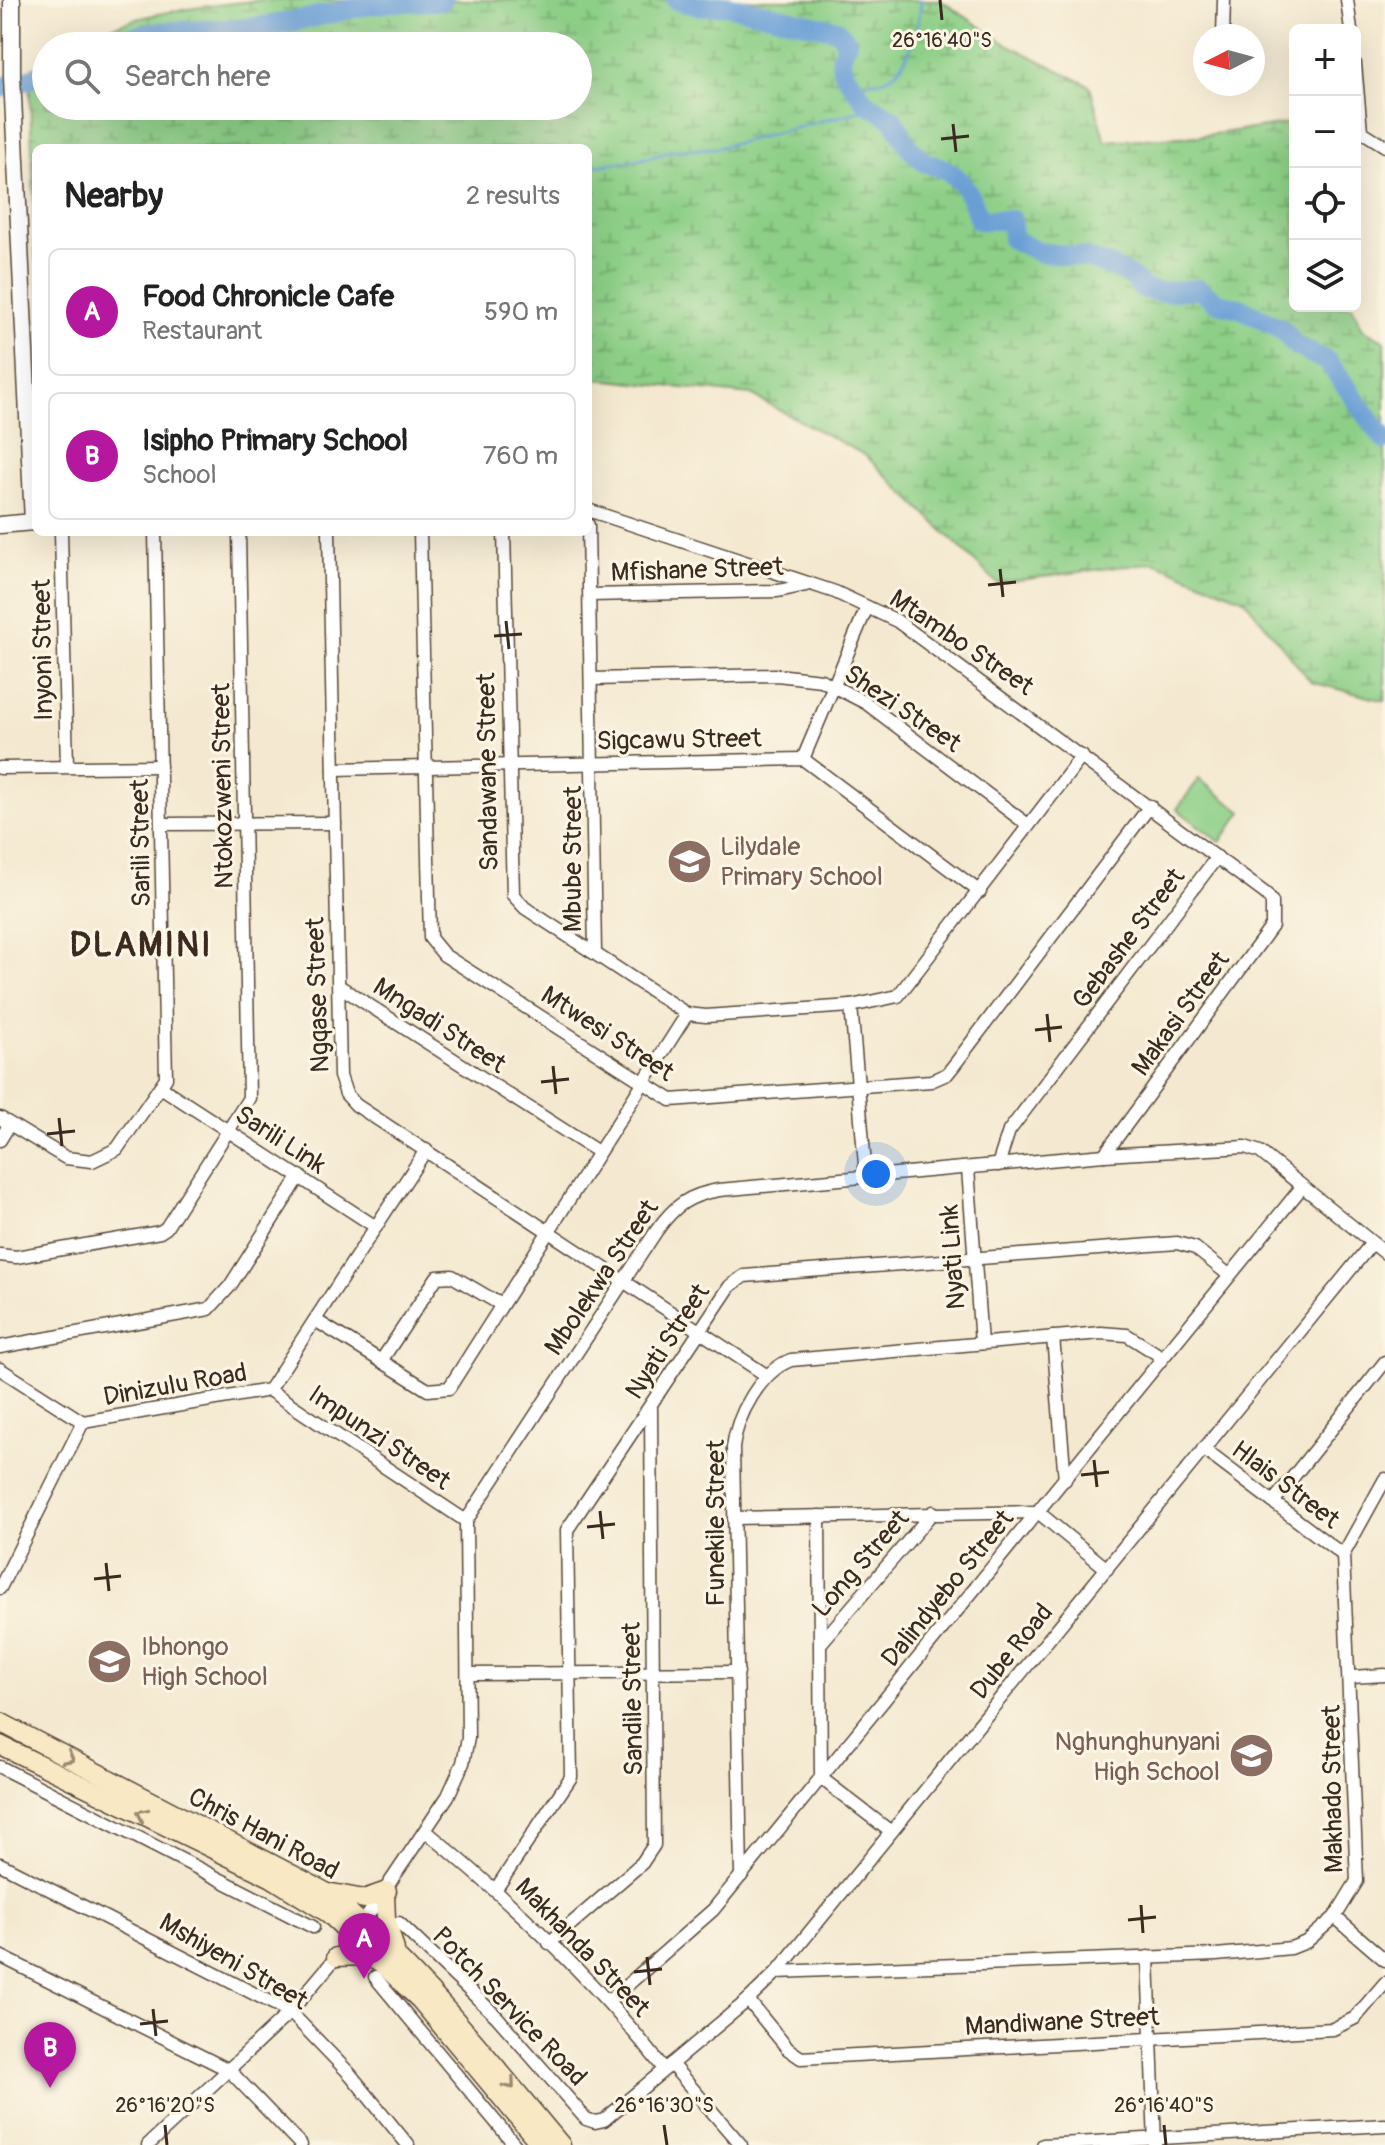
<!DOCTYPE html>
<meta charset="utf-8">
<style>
:root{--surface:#fff;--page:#f6f6f6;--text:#222;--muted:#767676;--line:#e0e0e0;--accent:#b5179e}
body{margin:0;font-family:Pangolin,sans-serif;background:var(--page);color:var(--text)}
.controls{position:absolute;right:24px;top:24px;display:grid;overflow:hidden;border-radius:12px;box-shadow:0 8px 32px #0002}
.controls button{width:72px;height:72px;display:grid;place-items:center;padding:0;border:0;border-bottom:2px solid var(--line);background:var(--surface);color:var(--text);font:40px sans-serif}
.compass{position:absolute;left:1193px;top:24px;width:72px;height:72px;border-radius:50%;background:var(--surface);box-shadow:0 8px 32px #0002;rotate:264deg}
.you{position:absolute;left:876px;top:1174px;width:28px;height:28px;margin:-20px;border:6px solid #fff;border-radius:50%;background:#1a73e8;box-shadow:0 0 0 12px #1a73e833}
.badge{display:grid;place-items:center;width:52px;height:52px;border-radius:50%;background:var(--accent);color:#fff;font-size:26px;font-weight:700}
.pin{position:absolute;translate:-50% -66px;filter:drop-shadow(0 2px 4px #0008)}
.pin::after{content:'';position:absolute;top:42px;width:28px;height:24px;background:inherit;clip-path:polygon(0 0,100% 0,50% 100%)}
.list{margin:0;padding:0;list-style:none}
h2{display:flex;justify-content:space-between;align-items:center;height:104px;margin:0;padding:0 32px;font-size:34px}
h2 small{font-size:26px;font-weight:400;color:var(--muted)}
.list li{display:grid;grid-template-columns:52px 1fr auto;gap:24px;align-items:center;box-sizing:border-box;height:128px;margin:0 16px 16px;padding:0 16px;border:2px solid var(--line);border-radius:12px}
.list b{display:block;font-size:30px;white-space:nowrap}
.list p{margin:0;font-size:26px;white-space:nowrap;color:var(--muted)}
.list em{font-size:26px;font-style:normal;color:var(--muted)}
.icon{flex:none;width:44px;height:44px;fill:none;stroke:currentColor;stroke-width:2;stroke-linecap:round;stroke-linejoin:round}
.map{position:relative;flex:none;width:1385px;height:2145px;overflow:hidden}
.search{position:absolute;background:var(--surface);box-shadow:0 8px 32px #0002;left:32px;top:32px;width:560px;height:88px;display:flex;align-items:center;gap:20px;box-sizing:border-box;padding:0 28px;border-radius:44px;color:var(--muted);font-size:30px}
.panel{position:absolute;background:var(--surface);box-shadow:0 8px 32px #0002;left:32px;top:144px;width:560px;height:392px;border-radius:12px}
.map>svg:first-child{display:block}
.wetland{fill:url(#wetland-marsh);stroke:#647c52;stroke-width:2}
.pitch{fill:#8dcf87;stroke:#647c52;stroke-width:2}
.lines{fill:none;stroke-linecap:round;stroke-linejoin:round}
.stream{stroke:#6a9fd6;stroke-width:3}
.river{stroke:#6a9fd6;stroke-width:20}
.minor-casing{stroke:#574739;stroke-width:15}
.tertiary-casing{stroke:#574739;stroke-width:19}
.secondary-casing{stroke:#574739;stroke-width:21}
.minor{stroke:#fff;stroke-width:12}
.tertiary{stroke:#fff;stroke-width:16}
.secondary{stroke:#f8e8c3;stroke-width:18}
.oneway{stroke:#9a8970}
.ticks{fill:none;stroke:#3b2a1e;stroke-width:3}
.labels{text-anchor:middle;stroke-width:6;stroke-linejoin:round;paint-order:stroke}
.street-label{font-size:26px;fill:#3b2a1e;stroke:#fcf5e5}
.education-label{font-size:26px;fill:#785e54;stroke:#fcf5e5;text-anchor:start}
.district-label{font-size:34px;font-weight:bold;letter-spacing:2px;fill:#3b2a1e;stroke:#fcf5e5}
.ticks-label{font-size:20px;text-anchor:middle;fill:#3b2a1e;stroke:#fcf5e5;stroke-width:6;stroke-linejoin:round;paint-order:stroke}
</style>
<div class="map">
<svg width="1385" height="2145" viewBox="0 0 1385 2145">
<defs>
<pattern id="wetland-marsh" width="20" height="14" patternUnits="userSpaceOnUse" patternTransform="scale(2)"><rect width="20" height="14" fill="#8dcf87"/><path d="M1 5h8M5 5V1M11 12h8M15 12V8" fill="none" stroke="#74a86e"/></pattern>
</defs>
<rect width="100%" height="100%" fill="#fcf5e5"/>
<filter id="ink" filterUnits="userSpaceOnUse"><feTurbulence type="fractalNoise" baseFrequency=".0125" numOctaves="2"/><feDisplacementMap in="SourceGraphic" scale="16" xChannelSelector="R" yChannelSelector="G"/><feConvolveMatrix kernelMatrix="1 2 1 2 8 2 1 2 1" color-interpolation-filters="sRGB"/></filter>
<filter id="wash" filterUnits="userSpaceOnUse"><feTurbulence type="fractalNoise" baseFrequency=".006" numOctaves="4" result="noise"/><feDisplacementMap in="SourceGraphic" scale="32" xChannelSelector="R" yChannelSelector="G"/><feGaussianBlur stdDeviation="1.8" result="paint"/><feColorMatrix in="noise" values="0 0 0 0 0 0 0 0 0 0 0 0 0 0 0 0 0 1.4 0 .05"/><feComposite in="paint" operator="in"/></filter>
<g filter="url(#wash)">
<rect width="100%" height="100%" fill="#f4e9d0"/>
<path class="wetland" d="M263,0H940L1005,43L1090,86L1105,141L1199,136L1295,123V306H1352L1363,329L1385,341V701L1311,682L1244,599L1154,562L997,583L865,455L751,395L588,378V148H36V260L29,70L46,60V106H578V46H71C130,12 196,7 263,0Z"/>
<polygon class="pitch" points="1199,779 1242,812 1220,842 1177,809"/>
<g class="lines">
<g class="stream">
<polyline points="134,34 163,40 177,33"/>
<path d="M863,99L866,82C872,81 880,81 885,79C909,70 920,23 921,0"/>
<polyline points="588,167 648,158 670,151 717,148 876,107"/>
</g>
<g class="river">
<path d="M676,0L699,6L726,5L837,30L847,41L841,58L842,70L865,102L893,119L909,147L925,163C959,169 970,190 979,220H1012V239L1039,252L1087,258L1112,267L1133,278L1141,288L1159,292L1199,289L1218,303L1240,308L1269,322L1283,330L1295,345L1328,362L1385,440"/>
<path d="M107,46C151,25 199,33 247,28C289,24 328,14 369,5C393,0 418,3 443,0"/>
<polyline points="0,88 46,74"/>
</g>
</g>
</g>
<g filter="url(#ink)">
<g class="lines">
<defs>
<g id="minor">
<polyline points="1347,0 1351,30"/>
<polyline points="1223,36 1224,0"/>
<polyline points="1355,64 1361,131 1385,146"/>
<polyline points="588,510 835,592 897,621 1266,894 1272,902 1272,926 1104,1155"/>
<polyline points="588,525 595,953"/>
<polyline points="61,532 67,766"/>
<polyline points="329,532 340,1076 346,1094 356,1105 766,1375"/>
<polyline points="420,532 430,938 444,955 671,1100 931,1081 947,1074 955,1064 1150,806"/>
<polyline points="504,532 513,895 525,908 687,1014 706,1016 851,1006 898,996 1082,756"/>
<polyline points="590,595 778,591 806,585"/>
<polyline points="592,679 777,675 821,680 866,703 1028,825"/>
<polyline points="803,759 867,607"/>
<polyline points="0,768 160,766"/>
<polyline points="334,769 803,759 980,892"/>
<polyline points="162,824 335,823"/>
<polyline points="339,986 598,1152"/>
<polyline points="851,1006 866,1176"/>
<polyline points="162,1088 376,1227"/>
<polyline points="0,1118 66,1158 92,1161 117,1149 166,1078 155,532"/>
<polyline points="0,1140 9,1125"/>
<polyline points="998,1165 1009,1131 1217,857"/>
<polyline points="968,1169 981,1343"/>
<polyline points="0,1255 16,1257 160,1232 166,1228 249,1098 239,532"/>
<polyline points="315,1320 428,1390 449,1388 687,1014"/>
<polyline points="1053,1337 1065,1480"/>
<polyline points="0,1347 209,1309 230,1286 300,1176"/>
<polyline points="381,1361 437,1277 452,1276 500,1304"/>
<polyline points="0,1369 83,1422"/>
<polyline points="269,1390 466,1521"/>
<polyline points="1203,1449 1343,1555"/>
<polyline points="1273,1502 1385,1362"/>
<polyline points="819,1516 821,1778 891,1832"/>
<polyline points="734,1518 1038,1512 1107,1569"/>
<polyline points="0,1588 83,1422 269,1390 426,1150"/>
<polyline points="821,1643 933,1512"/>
<polyline points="469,1674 738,1672"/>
<polyline points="1351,1677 1385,1675"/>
<polyline points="0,1767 313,1927"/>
<path d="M427,1832C513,1903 596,1981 664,2069"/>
<polyline points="0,1864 290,2012 350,2074 408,2145"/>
<path d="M741,1876L733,1448C736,1416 761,1371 791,1360L1101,1333L1127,1335L1162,1357"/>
<polyline points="496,1889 571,1777 567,1530 730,1286 744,1276 1177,1243 1195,1248 1229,1275"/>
<polyline points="1335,1917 1385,1960"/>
<polyline points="399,1923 497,2017 586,2119 595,2122 604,2120 748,2000 777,1972 1372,1243"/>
<polyline points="549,1943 642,1863 654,1845 651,1408"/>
<polyline points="0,1956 229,2070 301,2145"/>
<polyline points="1148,1957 1155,2145"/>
<polyline points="777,1972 1216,1955 1291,1948 1306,1942 1335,1917 1357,1881 1343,1555 1385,1479"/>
<polyline points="375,1977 515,2145"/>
<polyline points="748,2000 788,2049 801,2058 1333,2029 1355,2018 1385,1983"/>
<polyline points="609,2001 713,1910 1302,1187"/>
<polyline points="671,2064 741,2145"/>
<path d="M148,2145L290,2012L354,1936L448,1796L463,1763L468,1738L466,1521L657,1230C675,1205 689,1195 719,1190L1104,1155L1245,1147L1260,1152L1385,1253"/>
<polyline points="1043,2145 1385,2125"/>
</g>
<polyline id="tertiary" points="0,525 33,522 12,76 12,0"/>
<g id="secondary">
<path d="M0,1722L322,1890C414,1962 486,2056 561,2145"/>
<polyline points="0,1745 272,1878 328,1913 420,2000 541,2145"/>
<polyline points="332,1893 364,1899 387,1891"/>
<polyline points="385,1894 386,1919 395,1950"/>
<polyline points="336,1957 361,1956 378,1961"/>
</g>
</defs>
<use href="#minor" class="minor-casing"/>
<use href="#tertiary" class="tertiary-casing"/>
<use href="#secondary" class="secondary-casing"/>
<use href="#minor" class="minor"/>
<use href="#tertiary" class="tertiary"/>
<use href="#secondary" class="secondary"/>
</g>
<defs><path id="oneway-chevron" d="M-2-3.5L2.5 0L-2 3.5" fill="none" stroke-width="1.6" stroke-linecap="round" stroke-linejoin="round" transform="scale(2)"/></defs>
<g class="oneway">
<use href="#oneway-chevron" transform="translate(69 1758) rotate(28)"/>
<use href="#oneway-chevron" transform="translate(142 1814) rotate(-154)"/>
<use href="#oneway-chevron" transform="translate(510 2084) rotate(50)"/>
</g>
</g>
<path class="ticks" d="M940,0L942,20M953,124L956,152M941,139L969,136M1000,569L1003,597M988,585L1016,582M506,621L509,649M494,636L522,634M1047,1014L1050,1042M1035,1030L1062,1027M553,1066L556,1094M541,1082L569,1079M59,1118L62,1146M47,1134L75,1131M1094,1460L1097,1487M1081,1475L1109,1472M600,1511L603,1539M587,1527L615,1524M106,1563L109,1591M94,1579L121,1576M1141,1905L1143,1933M1128,1920L1156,1917M647,1957L650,1985M634,1972L662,1969M153,2009L156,2036M140,2024L168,2021M165,2125L167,2145M664,2125L667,2145M1164,2125L1166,2145"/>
<defs>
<symbol id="school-disc" viewBox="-11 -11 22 22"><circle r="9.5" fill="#8d6e63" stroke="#fcf5e5"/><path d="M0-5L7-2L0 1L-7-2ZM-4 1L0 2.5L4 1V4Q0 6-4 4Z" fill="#fff"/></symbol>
</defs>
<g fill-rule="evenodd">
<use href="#school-disc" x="664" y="836" width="51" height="51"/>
<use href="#school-disc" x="84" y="1636" width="51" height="51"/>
<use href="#school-disc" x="1226" y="1730" width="51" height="51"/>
</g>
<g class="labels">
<g class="street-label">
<text transform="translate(697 569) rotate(-2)" y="9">Mfishane Street</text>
<text transform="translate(962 642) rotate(34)" y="9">Mtambo Street</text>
<text transform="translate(42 650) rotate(-91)" y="9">Inyoni Street</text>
<text transform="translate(903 708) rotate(34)" y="9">Shezi Street</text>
<text transform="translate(679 739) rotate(-1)" y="9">Sigcawu Street</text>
<text transform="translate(487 772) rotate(-91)" y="9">Sandawane Street</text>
<text transform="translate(222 786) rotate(-91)" y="9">Ntokozweni Street</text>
<text transform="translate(140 843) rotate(-91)" y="9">Sarili Street</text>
<text transform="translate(572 859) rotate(-90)" y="9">Mbube Street</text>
<text transform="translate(1128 938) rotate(-53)" y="9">Gebashe Street</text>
<text transform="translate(317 995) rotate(-92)" y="9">Ngqase Street</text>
<text transform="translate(1180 1013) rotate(-54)" y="9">Makasi Street</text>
<text transform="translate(440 1025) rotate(33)" y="9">Mngadi Street</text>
<text transform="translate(608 1033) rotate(33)" y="9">Mtwesi Street</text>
<text transform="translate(281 1139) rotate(33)" y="9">Sarili Link</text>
<text transform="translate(952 1257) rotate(-94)" y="9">Nyati Link</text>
<text transform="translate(601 1277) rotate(-56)" y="9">Mbolekwa Street</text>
<text transform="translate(667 1341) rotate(-57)" y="9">Nyati Street</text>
<text transform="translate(175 1384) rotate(-10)" y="9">Dinizulu Road</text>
<text transform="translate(380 1437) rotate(34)" y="9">Impunzi Street</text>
<text transform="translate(1286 1484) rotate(37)" y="9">Hlais Street</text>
<text transform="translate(715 1523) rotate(-90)" y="9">Funekile Street</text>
<text transform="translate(860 1563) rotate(-49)" y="9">Long Street</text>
<text transform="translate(947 1588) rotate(-51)" y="9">Dalindyebo Street</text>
<text transform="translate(1011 1651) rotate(-51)" y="9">Dube Road</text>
<text transform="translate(632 1699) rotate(-91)" y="9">Sandile Street</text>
<text transform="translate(1332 1789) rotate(-91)" y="9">Makhado Street</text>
<text transform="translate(264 1833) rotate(28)" y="9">Chris Hani Road</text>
<text transform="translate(583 1947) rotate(46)" y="9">Makhanda Street</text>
<text transform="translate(234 1961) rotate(30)" y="9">Mshiyeni Street</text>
<text transform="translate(510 2006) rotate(46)" y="9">Potch Service Road</text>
<text transform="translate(1062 2021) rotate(-3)" y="9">Mandiwane Street</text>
</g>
<g class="education-label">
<text x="720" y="855">Lilydale<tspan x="720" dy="30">Primary School</tspan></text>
<text x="141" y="1655">Ibhongo<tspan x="141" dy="30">High School</tspan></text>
<text x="1220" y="1750" text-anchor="end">Nghunghunyani<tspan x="1220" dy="30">High School</tspan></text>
</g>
<g class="district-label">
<text x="141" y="956">DLAMINI</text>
</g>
</g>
<g class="ticks-label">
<text x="942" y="47">26°16'40"S</text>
<text x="165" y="2112">26°16'20"S</text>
<text x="664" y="2112">26°16'30"S</text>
<text x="1164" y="2112">26°16'40"S</text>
</g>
</svg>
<div class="controls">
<button>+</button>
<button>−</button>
<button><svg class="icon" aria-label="locate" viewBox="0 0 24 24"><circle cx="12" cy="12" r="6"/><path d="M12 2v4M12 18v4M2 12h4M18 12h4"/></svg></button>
<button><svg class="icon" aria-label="layers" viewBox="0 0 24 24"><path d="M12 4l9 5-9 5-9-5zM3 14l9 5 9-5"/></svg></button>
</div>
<svg class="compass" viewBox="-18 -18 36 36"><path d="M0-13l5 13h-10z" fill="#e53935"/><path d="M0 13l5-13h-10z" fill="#767676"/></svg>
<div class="you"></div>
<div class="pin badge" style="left:364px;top:1979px">A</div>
<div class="pin badge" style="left:50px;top:2088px">B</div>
<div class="search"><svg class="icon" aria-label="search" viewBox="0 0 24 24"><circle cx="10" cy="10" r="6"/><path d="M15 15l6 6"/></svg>Search here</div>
<section class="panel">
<h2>Nearby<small>2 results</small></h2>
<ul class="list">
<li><span class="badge">A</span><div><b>Food Chronicle Cafe</b><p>Restaurant</p></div><em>590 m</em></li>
<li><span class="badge">B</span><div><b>Isipho Primary School</b><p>School</p></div><em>760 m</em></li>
</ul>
</section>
</div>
